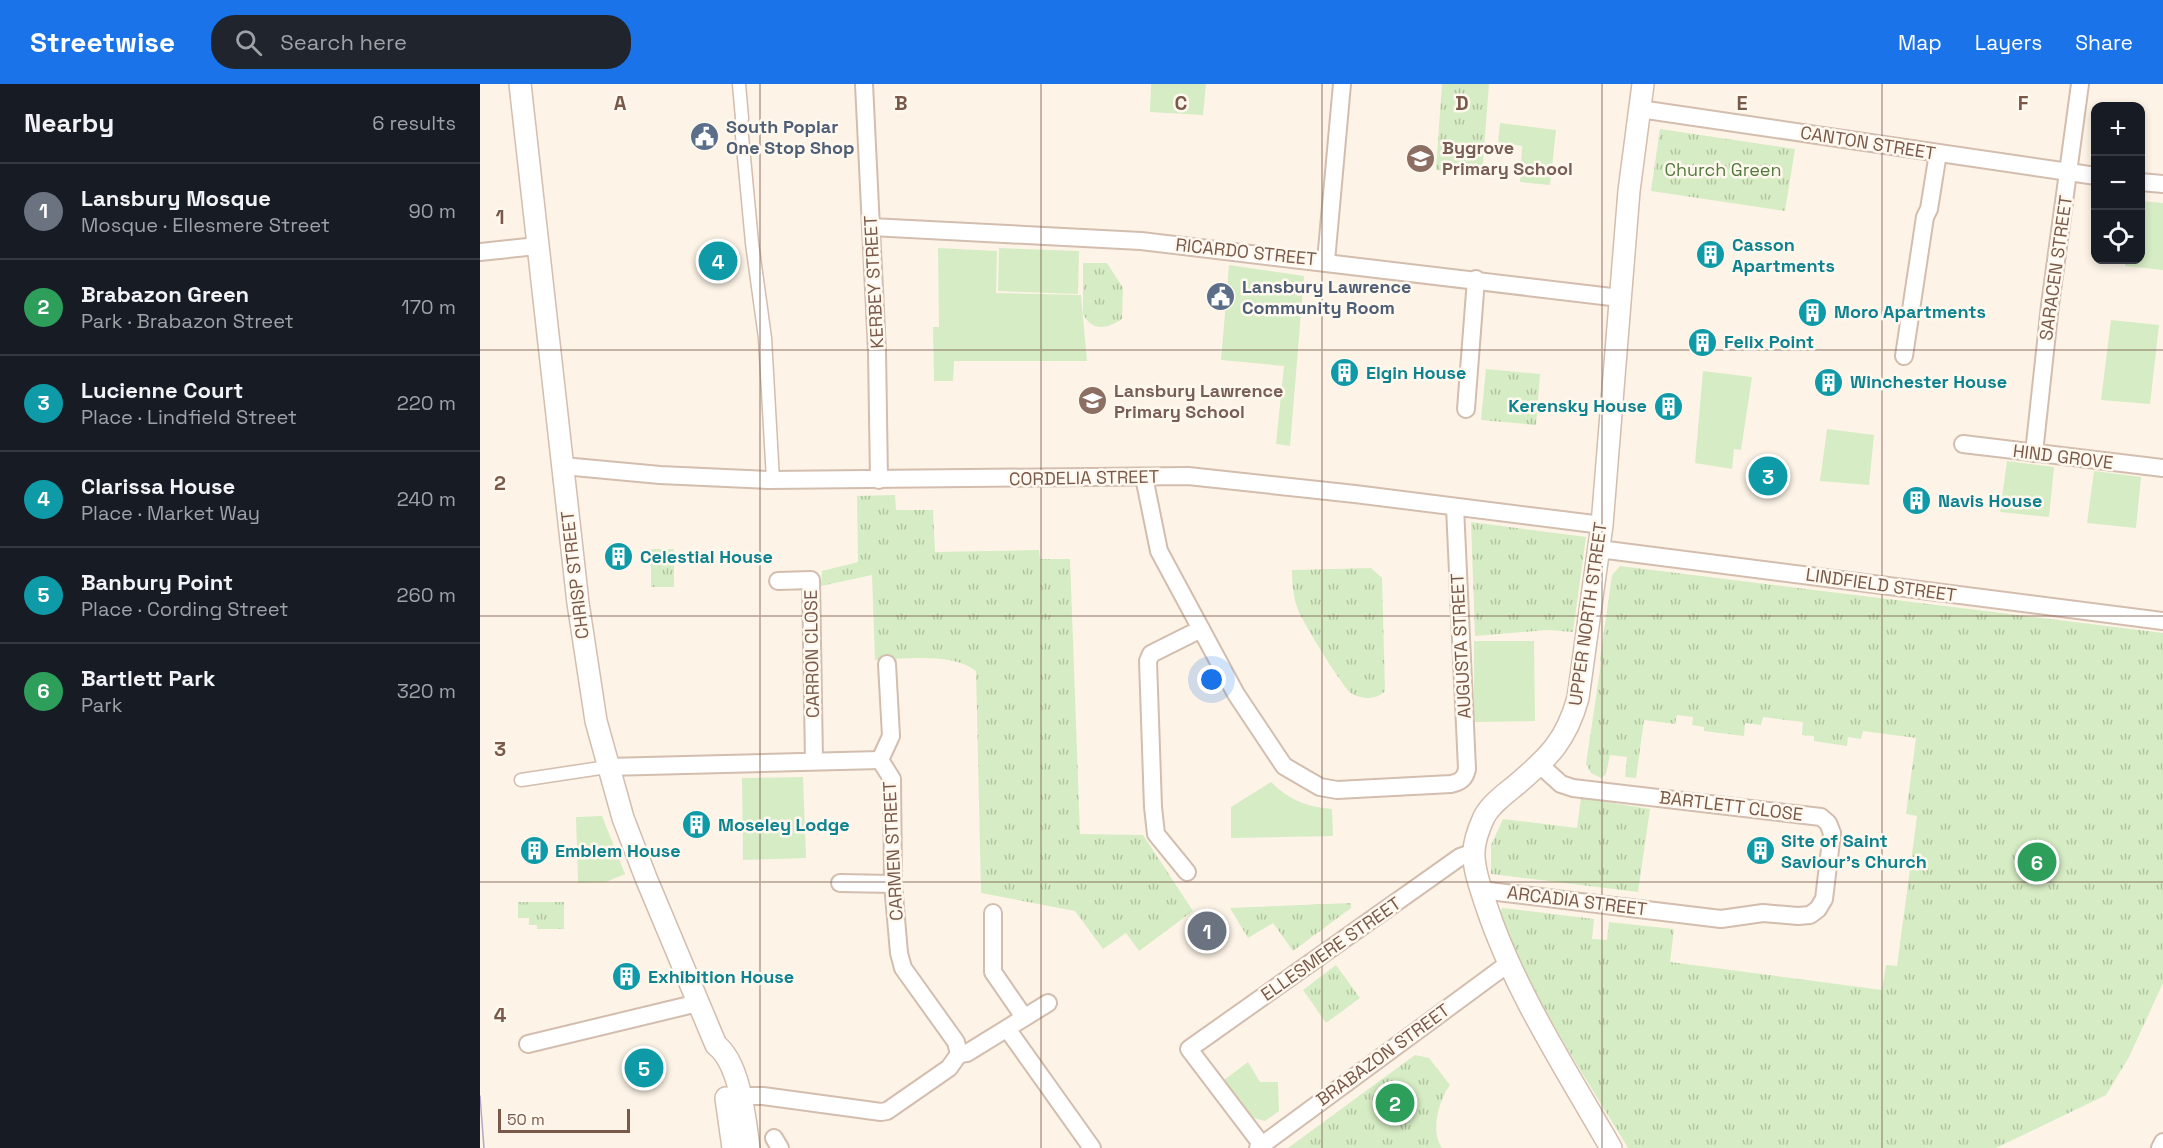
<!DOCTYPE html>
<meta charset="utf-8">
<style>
:root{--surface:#171b24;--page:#20242c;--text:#f1f3f6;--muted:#9ea1a6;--line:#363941;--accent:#1a73e8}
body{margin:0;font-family:"Space Grotesk",sans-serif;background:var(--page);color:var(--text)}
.controls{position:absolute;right:18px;top:18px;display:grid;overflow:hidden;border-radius:12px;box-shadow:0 3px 9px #0003}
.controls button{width:54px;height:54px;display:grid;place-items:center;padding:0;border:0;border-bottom:2px solid var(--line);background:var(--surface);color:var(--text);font:30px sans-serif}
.scale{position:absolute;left:18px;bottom:15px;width:132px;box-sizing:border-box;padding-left:6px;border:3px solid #795949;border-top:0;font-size:16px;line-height:21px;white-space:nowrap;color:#795949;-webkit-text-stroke:4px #fff8ee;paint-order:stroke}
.you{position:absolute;left:732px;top:596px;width:21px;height:21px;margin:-15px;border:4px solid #fff;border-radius:50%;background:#1a73e8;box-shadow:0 0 0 9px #1a73e833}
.badge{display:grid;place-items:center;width:39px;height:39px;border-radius:50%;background:var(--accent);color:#fff;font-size:20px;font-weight:700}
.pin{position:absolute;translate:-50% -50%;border:3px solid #fff;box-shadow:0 2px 6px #0006}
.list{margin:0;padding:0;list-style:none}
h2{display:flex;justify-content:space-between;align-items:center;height:78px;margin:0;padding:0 24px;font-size:26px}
h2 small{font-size:20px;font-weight:400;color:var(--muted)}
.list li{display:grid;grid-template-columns:39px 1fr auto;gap:18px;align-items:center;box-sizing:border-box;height:96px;padding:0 24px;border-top:2px solid var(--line)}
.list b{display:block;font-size:22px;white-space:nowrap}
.list p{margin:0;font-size:20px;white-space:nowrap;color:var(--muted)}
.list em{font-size:20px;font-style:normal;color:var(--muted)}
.icon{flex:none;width:33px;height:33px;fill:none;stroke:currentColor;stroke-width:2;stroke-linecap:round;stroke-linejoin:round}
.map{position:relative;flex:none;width:1683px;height:1064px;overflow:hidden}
header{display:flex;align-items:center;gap:36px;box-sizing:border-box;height:84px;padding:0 30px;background:var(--accent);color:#fff}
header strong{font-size:28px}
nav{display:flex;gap:33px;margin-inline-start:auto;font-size:21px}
.search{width:420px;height:54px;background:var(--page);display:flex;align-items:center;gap:15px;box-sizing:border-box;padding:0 21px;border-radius:24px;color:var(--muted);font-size:22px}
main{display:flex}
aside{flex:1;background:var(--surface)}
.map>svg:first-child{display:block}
.green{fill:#d6ecc4}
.park{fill:url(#park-tufts)}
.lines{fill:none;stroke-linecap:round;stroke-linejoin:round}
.pedestrian-casing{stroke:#d3bdae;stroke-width:15}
.minor-casing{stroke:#d3bdae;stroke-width:20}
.tertiary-casing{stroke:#d3bdae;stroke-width:24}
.pedestrian{stroke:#fff;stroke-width:12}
.minor{stroke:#fff;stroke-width:16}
.tertiary{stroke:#fff;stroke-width:21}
.tram{stroke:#b7a4c9;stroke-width:1.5}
.grid{fill:none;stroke:#795949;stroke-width:1.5;stroke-opacity:0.55}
.labels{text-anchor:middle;stroke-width:5;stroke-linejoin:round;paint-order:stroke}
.service-label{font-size:18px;font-weight:bold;fill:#4e5e75;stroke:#fff8ee;text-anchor:start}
.street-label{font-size:18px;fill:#795949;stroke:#fff8ee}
.education-label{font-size:18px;font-weight:bold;fill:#785e54;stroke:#fff8ee;text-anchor:start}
.park-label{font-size:18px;fill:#527a3e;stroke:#fff8ee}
.culture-label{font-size:18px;font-weight:bold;fill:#0d838f;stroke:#fff8ee;text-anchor:start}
.grid-label{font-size:20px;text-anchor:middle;font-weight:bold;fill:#795949;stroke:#fff8ee;stroke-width:5;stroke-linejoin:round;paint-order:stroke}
</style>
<header>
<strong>Streetwise</strong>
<div class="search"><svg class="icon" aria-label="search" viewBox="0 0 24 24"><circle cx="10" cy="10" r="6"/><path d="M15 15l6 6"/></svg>Search here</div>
<nav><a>Map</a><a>Layers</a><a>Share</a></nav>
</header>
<main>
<aside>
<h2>Nearby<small>6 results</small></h2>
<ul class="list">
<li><span class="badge" style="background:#6b7280">1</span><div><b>Lansbury Mosque</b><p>Mosque · Ellesmere Street</p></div><em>90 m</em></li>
<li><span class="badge" style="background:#2e9e5b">2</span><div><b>Brabazon Green</b><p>Park · Brabazon Street</p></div><em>170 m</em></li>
<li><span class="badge" style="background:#0f9aa8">3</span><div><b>Lucienne Court</b><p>Place · Lindfield Street</p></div><em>220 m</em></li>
<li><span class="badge" style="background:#0f9aa8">4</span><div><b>Clarissa House</b><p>Place · Market Way</p></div><em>240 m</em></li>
<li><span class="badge" style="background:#0f9aa8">5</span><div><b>Banbury Point</b><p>Place · Cording Street</p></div><em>260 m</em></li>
<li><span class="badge" style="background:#2e9e5b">6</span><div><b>Bartlett Park</b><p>Park</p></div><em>320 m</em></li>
</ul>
</aside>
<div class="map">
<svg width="1683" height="1064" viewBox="0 0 1683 1064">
<defs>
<pattern id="park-tufts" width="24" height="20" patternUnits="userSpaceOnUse" patternTransform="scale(1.5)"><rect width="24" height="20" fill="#d6ecc4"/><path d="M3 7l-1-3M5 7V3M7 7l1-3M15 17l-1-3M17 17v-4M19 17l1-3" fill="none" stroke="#b2c2a1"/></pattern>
</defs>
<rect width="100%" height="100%" fill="#fdf4e7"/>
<g class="green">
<polygon points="671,0 726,0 723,31 670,28"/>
<polygon points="1020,39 1076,46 1070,101 1040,98 1042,62 1018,58"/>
<polygon points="1661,117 1683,119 1683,186 1645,182 1645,176 1660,176"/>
<polygon points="458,164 517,167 516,209 601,211 607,277 474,277 473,297 454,297 453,243 459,243"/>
<polygon points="519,164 599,167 598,210 518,207"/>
<polygon points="749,181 824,192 810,362 796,360 804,282 741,276"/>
<polygon points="1631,236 1679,241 1670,320 1621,316"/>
<polygon points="1223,287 1272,293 1261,366 1254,365 1252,385 1215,379"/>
<polygon points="1347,345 1394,351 1389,401 1340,397"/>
<polygon points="1527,377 1574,383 1569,433 1520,428"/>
<polygon points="1614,387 1661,393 1656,444 1607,439"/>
<polygon points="994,557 1054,557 1055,637 994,638"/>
<polygon points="323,693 326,774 263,776 262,694"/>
<path d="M791,698C809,716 827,723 852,725L853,752L751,754V723Z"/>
<polygon points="122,732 145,790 126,798 98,799 96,733"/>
<polygon points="768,978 780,998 798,998 799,1027 785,1037 774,1034 744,996"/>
</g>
<g class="park">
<polygon points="962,0 1009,0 1002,90 956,86"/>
<polygon points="1180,45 1315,65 1305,127 1171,107"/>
<path d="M603,179H627L643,204L642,235C628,244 613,249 603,230Z"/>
<polygon points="1006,285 1060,290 1056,341 1001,336"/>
<path d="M415,411L416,426H453L455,468L559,466L560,475H590L600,750L663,751L713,827L659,867L646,849L623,865L595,827L501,809L496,587C472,568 424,575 395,576L392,491L341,502L342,487L378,478L377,412Z"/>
<polygon points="991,438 1106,453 1093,548 1067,546 995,552"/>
<rect x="171" y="465" width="23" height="38"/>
<path d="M1140,482L1683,549V899L1649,973L1626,1011L1516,1064H1148C1102,987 1050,912 1020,827L1023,824L1114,835L1112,855L1127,856L1129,838L1194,845L1190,878L1402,906L1406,881L1417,882L1437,732L1426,730L1436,654L1383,647L1381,655L1368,653L1367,662L1334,657V652L1322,651L1323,638L1283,633L1281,641L1265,639L1264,652L1224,647V643L1212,641L1213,633L1197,631L1195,640L1164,636L1156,694L1145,693L1147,673L1130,671L1126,690L1121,694L1111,689L1106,680L1121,579L1120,575L1132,491Z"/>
<path d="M891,484L902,494L905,607C897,616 882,616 871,609C864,605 819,533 817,523C813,511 812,499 812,486Z"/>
<polygon points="1101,714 1170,725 1158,808 1011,790 1011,761 1023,735 1097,744"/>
<polygon points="38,818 84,818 84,845 57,845 57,841 49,841 49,834 38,834"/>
<polygon points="871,819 871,824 813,867 793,839 768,854 750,824"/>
<polygon points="856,881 880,914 846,939 823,906"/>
<path d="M935,971L949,974L970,1001C959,1016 950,1047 962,1064H808Z"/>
</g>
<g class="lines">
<defs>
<g id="pedestrian">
<polyline points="259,0 262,34 261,41 272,159 285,254 293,396"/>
<polyline points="41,696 127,683"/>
</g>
<g id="minor">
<polyline points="384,0 397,267 399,396"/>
<polyline points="1160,25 1616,92"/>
<polyline points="1660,98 1683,100"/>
<polyline points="391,143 661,157 1140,214"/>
<polyline points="0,168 57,162"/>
<polyline points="846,177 862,0"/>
<polyline points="1424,272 1445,133 1449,125 1458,69"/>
<polyline points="986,325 996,195"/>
<polyline points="1483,360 1683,384"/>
<polyline points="1554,369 1570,221 1600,0"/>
<polyline points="83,382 180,391 288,396 708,392 875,410 1122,441"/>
<path d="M664,393L679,467L756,610L804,682L840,703L857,706L971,700C980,698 985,695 987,685L975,423"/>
<polyline points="1119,465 1683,537"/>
<polyline points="298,497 331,496 334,677"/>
<polyline points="400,676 412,695 413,800 419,869 423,884 476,958 479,970"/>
<polyline points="400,676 411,652 407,580"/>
<polyline points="127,683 400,676"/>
<polyline points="707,788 676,750 673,723 668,577 671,570 721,545"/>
<polyline points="360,799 413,800"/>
<polyline points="1001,806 1241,835 1283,829 1318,832 1330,831 1338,825 1344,815 1352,749 1348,739 1341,733 1093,704 1081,700 1060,681"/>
<polyline points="513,829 513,888 544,933"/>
<polyline points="528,946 612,1064"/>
<polyline points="48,960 218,919"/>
<polyline points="479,970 487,969 568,919"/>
<polyline points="250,1012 283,1012 401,1028 407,1027 469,984 479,970"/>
<polyline points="294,1054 300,1064"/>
<polyline points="782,1061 709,965 980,773 994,768"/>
<polyline points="778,1064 1029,879"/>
<polyline points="1680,1064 1683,1058"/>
</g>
<g id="tertiary">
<path d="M40,0L98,519L116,637L143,734L166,794L236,961C260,979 265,1035 269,1064"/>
<polyline points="246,1014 253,1064"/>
<path d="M1131,1064C1087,987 1034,906 1006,821C1001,805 993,785 994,768C994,756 999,744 1004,733C1011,720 1024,711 1036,701C1069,673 1086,657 1098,614L1122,441L1149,107L1163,0"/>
</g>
</defs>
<use href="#pedestrian" class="pedestrian-casing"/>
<use href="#minor" class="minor-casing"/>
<use href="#tertiary" class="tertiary-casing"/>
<use href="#pedestrian" class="pedestrian"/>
<use href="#minor" class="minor"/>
<use href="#tertiary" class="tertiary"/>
<polyline class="tram" points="0,1012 4,1064"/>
</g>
<path class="grid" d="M280,0V1064M561,0V1064M842,0V1064M1122,0V1064M1402,0V1064M0,266H1683M0,532H1683M0,798H1683"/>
<defs>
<symbol id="civic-disc" viewBox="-11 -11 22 22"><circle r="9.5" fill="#5c6f8a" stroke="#fff8ee"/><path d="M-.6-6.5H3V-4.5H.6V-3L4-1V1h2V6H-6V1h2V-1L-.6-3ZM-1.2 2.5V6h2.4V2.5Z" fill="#fff"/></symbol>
<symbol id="school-disc" viewBox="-11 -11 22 22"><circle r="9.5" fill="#8d6e63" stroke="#fff8ee"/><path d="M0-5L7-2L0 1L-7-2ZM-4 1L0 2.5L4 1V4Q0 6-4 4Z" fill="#fff"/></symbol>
<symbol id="building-disc" viewBox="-11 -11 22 22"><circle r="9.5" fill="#0f9aa8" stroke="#fff8ee"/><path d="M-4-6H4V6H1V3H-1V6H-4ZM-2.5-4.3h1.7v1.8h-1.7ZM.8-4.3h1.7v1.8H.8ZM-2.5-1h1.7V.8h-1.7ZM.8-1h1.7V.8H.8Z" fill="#fff"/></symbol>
</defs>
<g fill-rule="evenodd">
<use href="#civic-disc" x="208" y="36" width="33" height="33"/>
<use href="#school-disc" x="924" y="58" width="33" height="33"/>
<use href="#building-disc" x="1214" y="154" width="33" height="33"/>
<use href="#civic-disc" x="724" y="196" width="33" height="33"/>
<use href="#building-disc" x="1316" y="212" width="33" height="33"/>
<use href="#building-disc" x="1206" y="242" width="33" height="33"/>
<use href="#building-disc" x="848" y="272" width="33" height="33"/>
<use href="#building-disc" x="1332" y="282" width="33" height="33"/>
<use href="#school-disc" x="596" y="300" width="33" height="33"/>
<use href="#building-disc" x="1172" y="306" width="33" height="33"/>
<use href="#building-disc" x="1420" y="400" width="33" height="33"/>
<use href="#building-disc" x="122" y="456" width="33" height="33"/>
<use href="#building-disc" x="200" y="724" width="33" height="33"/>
<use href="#building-disc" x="38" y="750" width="33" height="33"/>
<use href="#building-disc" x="1264" y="750" width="33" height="33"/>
<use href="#building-disc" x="130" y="876" width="33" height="33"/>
</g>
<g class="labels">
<g class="service-label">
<text x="246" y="49">South Poplar<tspan x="246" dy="21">One Stop Shop</tspan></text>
<text x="762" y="209">Lansbury Lawrence<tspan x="762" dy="21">Community Room</tspan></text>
</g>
<g class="street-label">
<text transform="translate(1388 59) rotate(9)" y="6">CANTON STREET</text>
<text transform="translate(766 168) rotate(6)" y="6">RICARDO STREET</text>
<text transform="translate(1576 184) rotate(-82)" y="6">SARACEN STREET</text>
<text transform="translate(394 198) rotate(-93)" y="6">KERBEY STREET</text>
<text transform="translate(1583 373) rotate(7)" y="6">HIND GROVE</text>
<text transform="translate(604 394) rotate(-1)" y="6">CORDELIA STREET</text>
<text transform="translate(95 491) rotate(-97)" y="6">CHRISP STREET</text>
<text transform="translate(1401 501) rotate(8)" y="6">LINDFIELD STREET</text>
<text transform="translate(1108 530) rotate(-82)" y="6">UPPER NORTH STREET</text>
<text transform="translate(981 562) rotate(-93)" y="6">AUGUSTA STREET</text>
<text transform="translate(332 570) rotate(-91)" y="6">CARRON CLOSE</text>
<text transform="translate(1251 722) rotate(7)" y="6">BARTLETT CLOSE</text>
<text transform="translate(413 767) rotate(-93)" y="6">CARMEN STREET</text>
<text transform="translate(1097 817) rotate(7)" y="6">ARCADIA STREET</text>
<text transform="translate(851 865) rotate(-35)" y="6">ELLESMERE STREET</text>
<text transform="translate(903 971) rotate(-36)" y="6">BRABAZON STREET</text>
</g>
<g class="education-label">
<text x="962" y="70">Bygrove<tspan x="962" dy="21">Primary School</tspan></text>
<text x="634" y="313">Lansbury Lawrence<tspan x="634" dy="21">Primary School</tspan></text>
</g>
<g class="park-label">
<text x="1243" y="92">Church Green</text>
</g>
<g class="culture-label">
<text x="1252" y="167">Casson<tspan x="1252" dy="21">Apartments</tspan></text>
<text x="1354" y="234">Moro Apartments</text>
<text x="1244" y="264">Felix Point</text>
<text x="886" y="295">Elgin House</text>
<text x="1370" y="304">Winchester House</text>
<text x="1167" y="328" text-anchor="end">Kerensky House</text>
<text x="1458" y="423">Navis House</text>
<text x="160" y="479">Celestial House</text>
<text x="238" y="747">Moseley Lodge</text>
<text x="1301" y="763">Site of Saint<tspan x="1301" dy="21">Saviour's Church</tspan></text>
<text x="75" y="773">Emblem House</text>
<text x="168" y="899">Exhibition House</text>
</g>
</g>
<g class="grid-label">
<text x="140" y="26">A</text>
<text x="421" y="26">B</text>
<text x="701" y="26">C</text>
<text x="982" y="26">D</text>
<text x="1262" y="26">E</text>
<text x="1543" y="26">F</text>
<text x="20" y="140">1</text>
<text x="20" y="406">2</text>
<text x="20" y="672">3</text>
<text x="20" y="938">4</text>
</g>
</svg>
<div class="controls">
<button>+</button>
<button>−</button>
<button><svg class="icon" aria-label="locate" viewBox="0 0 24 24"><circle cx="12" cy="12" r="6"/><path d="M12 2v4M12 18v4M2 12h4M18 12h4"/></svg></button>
</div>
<div class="scale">50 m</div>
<div class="you"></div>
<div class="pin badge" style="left:727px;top:847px;background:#6b7280">1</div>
<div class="pin badge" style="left:915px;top:1019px;background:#2e9e5b">2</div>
<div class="pin badge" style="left:1288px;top:392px;background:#0f9aa8">3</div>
<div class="pin badge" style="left:238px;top:177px;background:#0f9aa8">4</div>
<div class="pin badge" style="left:164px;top:984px;background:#0f9aa8">5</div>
<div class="pin badge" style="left:1557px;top:778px;background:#2e9e5b">6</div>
</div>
</main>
